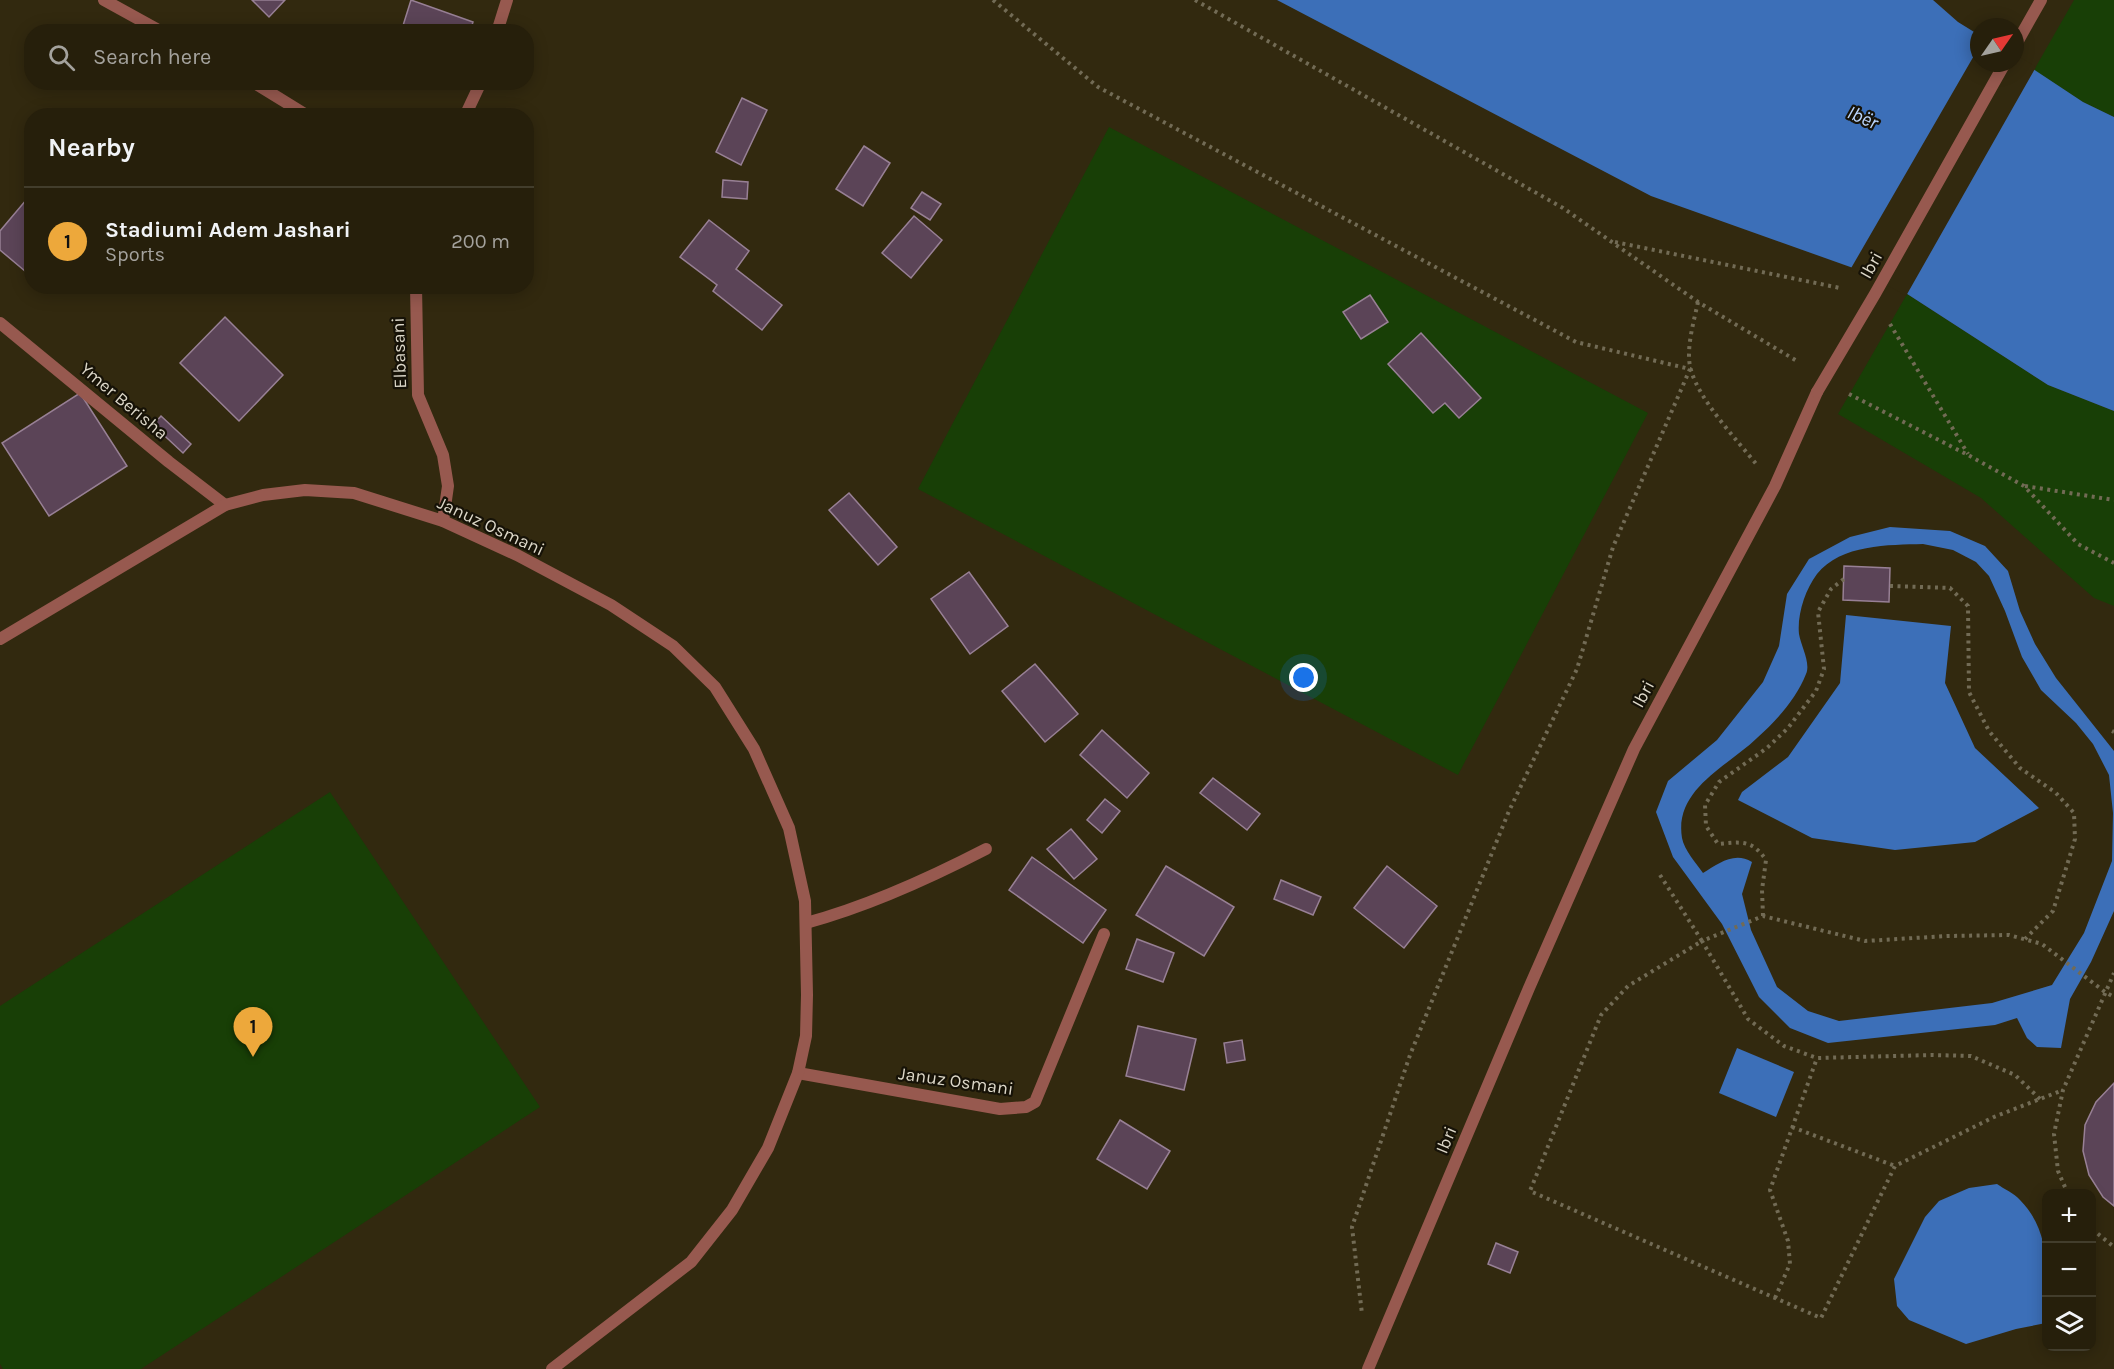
<!DOCTYPE html>
<meta charset="utf-8">
<style>
:root{--surface:#261f0b;--page:#2e2714;--text:#f1f3f6;--muted:#a4a29d;--line:#423d2c;--accent:#eda83b}
body{margin:0;font-family:Karla,sans-serif;background:var(--page);color:var(--text)}
.controls{position:absolute;right:18px;bottom:18px;display:grid;overflow:hidden;border-radius:12px;box-shadow:0 3px 15px #0003}
.controls button{width:54px;height:54px;display:grid;place-items:center;padding:0;border:0;border-bottom:2px solid var(--line);background:var(--surface);color:var(--text);font:30px sans-serif}
.compass{position:absolute;left:1970px;top:18px;width:54px;height:54px;border-radius:50%;background:var(--surface);box-shadow:0 3px 15px #0003;rotate:56deg}
.you{position:absolute;left:1304px;top:678px;width:21px;height:21px;margin:-15px;border:4px solid #fff;border-radius:50%;background:#1a73e8;box-shadow:0 0 0 9px #1a73e833}
.badge{display:grid;place-items:center;width:39px;height:39px;border-radius:50%;background:var(--accent);color:#111;font-size:20px;font-weight:700}
.pin{position:absolute;translate:-50% -50px;filter:drop-shadow(0 2px 3px #0008)}
.pin::after{content:'';position:absolute;top:32px;width:21px;height:18px;background:inherit;clip-path:polygon(0 0,100% 0,50% 100%)}
.list{margin:0;padding:0;list-style:none}
h2{display:flex;justify-content:space-between;align-items:center;height:78px;margin:0;padding:0 24px;font-size:26px}
h2 small{font-size:20px;font-weight:400;color:var(--muted)}
.list li{display:grid;grid-template-columns:39px 1fr auto;gap:18px;align-items:center;box-sizing:border-box;height:108px;padding:0 24px;border-top:2px solid var(--line)}
.list b{display:block;font-size:22px;white-space:nowrap}
.list p{margin:0;font-size:20px;white-space:nowrap;color:var(--muted)}
.list em{font-size:20px;font-style:normal;color:var(--muted)}
.icon{flex:none;width:33px;height:33px;fill:none;stroke:currentColor;stroke-width:2;stroke-linecap:round;stroke-linejoin:round}
.map{position:relative;flex:none;width:2114px;height:1369px;overflow:hidden}
.search{position:absolute;background:var(--surface);box-shadow:0 3px 15px #0003;left:24px;top:24px;width:510px;height:66px;display:flex;align-items:center;gap:15px;box-sizing:border-box;padding:0 21px;border-radius:24px;color:var(--muted);font-size:22px}
.panel{position:absolute;background:var(--surface);box-shadow:0 3px 15px #0003;left:24px;top:108px;width:510px;height:186px;border-radius:24px}
.map>svg:first-child{display:block}
.green{fill:#183f06}
.water{fill:#3c6fb8;fill-rule:evenodd}
.pier{fill:#32290f}
.building{fill:#5b4457;stroke:#988095;stroke-width:1.5}
.lines{fill:none;stroke-linecap:round;stroke-linejoin:round}
.path{stroke:#726b55;stroke-width:4;stroke-dasharray:3 4.5;stroke-linecap:butt}
.minor{stroke:#97594f;stroke-width:12}
.tertiary{stroke:#97594f;stroke-width:12}
.minor-bridge{stroke:#97594f;stroke-width:12}
.labels{text-anchor:middle;stroke-width:4.5;stroke-linejoin:round;paint-order:stroke}
.street-label{font-size:18px;fill:#dcd7c8;stroke:#161207}
.water-label{font-size:20px;font-style:italic;fill:#bad5fd;stroke:#161207}
</style>
<div class="map">
<svg width="2114" height="1369" viewBox="0 0 2114 1369">
<rect width="100%" height="100%" fill="#32290f"/>
<g class="green">
<polygon points="2074,0 2114,0 2114,117 2083,102 2034,70"/>
<polygon points="1109,127 1648,413 1458,775 918,489"/>
<polygon points="1907,294 2048,385 2114,411 2114,606 2094,598 1981,498 1838,414"/>
<polygon points="330,792 540,1107 141,1369 3,1369 0,1364 0,1006"/>
</g>
<g class="water">
<polygon points="1277,0 1933,0 1958,22 1979,35 1979,63 2015,63 2015,57 2083,102 2114,117 2114,411 2048,385 1884,279 1651,196"/>
<path d="M1890,527L1950,531L1985,546L2008,571L2020,611L2035,644L2056,678L2114,751V911L2091,962L2070,999L2061,1048L2037,1047L2027,1038L2017,1018L1995,1025L1828,1043L1790,1028L1759,997L1722,924L1673,857L1656,812L1668,781L1717,740L1763,682L1779,646L1787,594L1809,559L1850,537ZM1923,544L1953,550L1976,562L1989,576L2005,611L2022,657L2041,690L2076,723L2093,744L2109,775L2113,813L2112,861L2084,933L2052,985L1992,1003L1839,1021L1808,1011L1777,987L1751,930L1742,894L1752,862C1734,851 1718,864 1703,873C1697,864 1684,850 1682,838C1674,789 1727,767 1757,738C1777,720 1796,699 1806,674C1811,663 1801,646 1799,634C1797,615 1805,590 1817,574C1841,544 1889,545 1923,544Z"/>
<polygon points="1846,615 1951,626 1945,683 1975,748 2039,808 1975,842 1895,850 1812,838 1738,800 1742,792 1788,757 1840,683"/>
<polygon points="1737,1048 1794,1072 1776,1117 1719,1093"/>
<path d="M1997,1184C2004,1189 2014,1193 2020,1200C2053,1233 2047,1280 2046,1323L2016,1329L1966,1344L1909,1320L1897,1306L1894,1279L1925,1217L1939,1201L1969,1188Z"/>
</g>
<polygon class="pier" points="1979,47 1979,63 2015,63 2015,54 2036,67 1906,296 1882,282 1850,270"/>
<g class="building">
<polygon points="252,0 285,0 269,17"/>
<polygon points="411,0 473,22 470,32 401,32"/>
<polygon points="742,98 767,110 741,165 716,152"/>
<polygon points="864,146 890,163 863,206 836,189"/>
<polygon points="723,180 748,182 747,199 722,197"/>
<polygon points="922,192 941,204 930,220 911,208"/>
<polygon points="32,193 32,277 0,250 0,231"/>
<polygon points="914,216 942,240 911,278 882,253"/>
<polygon points="709,220 749,251 736,269 782,305 762,330 713,291 717,285 680,257"/>
<polygon points="1370,295 1388,322 1361,339 1343,312"/>
<polygon points="225,317 283,375 239,421 180,363"/>
<polygon points="1421,333 1481,398 1459,418 1445,403 1433,413 1388,364"/>
<polygon points="80,393 127,466 49,516 2,443"/>
<polygon points="161,416 191,444 183,453 153,425"/>
<polygon points="849,493 897,547 878,565 829,510"/>
<polygon points="1844,566 1890,568 1889,602 1843,600"/>
<polygon points="969,572 1008,626 970,654 931,599"/>
<polygon points="1035,664 1078,714 1045,742 1002,691"/>
<polygon points="1102,730 1149,773 1127,798 1080,755"/>
<polygon points="1213,778 1260,814 1247,830 1200,793"/>
<polygon points="1105,799 1120,811 1102,833 1087,820"/>
<polygon points="1071,829 1097,859 1074,879 1047,849"/>
<polygon points="1032,857 1106,910 1083,943 1009,890"/>
<polygon points="1166,866 1234,907 1204,956 1136,915"/>
<polygon points="1387,866 1437,906 1404,948 1354,908"/>
<polygon points="1281,880 1321,897 1313,915 1274,899"/>
<polygon points="1137,939 1174,953 1163,982 1126,969"/>
<polygon points="1138,1026 1196,1039 1184,1090 1126,1076"/>
<polygon points="1242,1040 1245,1060 1227,1063 1224,1043"/>
<polygon points="2114,1083 2114,1206 2103,1197 2089,1175 2083,1151 2085,1125 2096,1102"/>
<polygon points="1120,1120 1170,1151 1147,1189 1097,1159"/>
<polygon points="1496,1243 1518,1252 1510,1273 1488,1264"/>
</g>
<g class="lines">
<g class="path">
<polyline points="993,0 1098,87 1576,342 1690,369 1613,547 1577,669 1509,811 1410,1055 1352,1227 1362,1314"/>
<polyline points="1195,0 1563,208 1698,302 1797,361"/>
<polyline points="1615,242 1840,288"/>
<path d="M1698,302C1694,321 1685,351 1691,370C1699,400 1737,440 1757,465"/>
<polyline points="1890,324 1968,454"/>
<polyline points="1849,394 1968,455 2024,486 2078,544 2114,563"/>
<polyline points="2025,486 2114,500"/>
<polyline points="1890,586 1950,588 1968,606 1969,692 1989,731 2020,768 2056,793 2074,813 2075,839 2053,911 2025,939"/>
<polyline points="2112,731 2114,732"/>
<polyline points="1660,875 1702,941 1628,986 1601,1015 1530,1191 1821,1318 1895,1166 1994,1117 2063,1090"/>
<path d="M1763,916L1762,890L1766,860C1752,839 1740,842 1718,844L1706,826L1705,805L1719,782L1767,748L1788,728L1816,691L1824,669L1818,612L1831,589L1844,579"/>
<polyline points="2040,1099 2015,1075 1971,1056 1933,1055 1817,1058 1784,1046 1748,1019 1702,941 1763,916 1865,941 1947,936 2009,935 2042,944 2105,992 2114,997"/>
<polyline points="1792,1127 1895,1166"/>
<polyline points="2068,1194 2058,1171 2054,1134 2063,1090 2114,973"/>
<polyline points="2092,1229 2114,1247"/>
<polyline points="1775,1298 1790,1264 1788,1241 1770,1190 1817,1058"/>
</g>
<g class="minor">
<polyline points="104,0 162,32"/>
<polyline points="497,32 507,0"/>
<polyline points="2015,46 2041,0"/>
<polyline points="253,82 308,116"/>
<polyline points="465,116 481,82"/>
<polyline points="416,286 418,395 443,455 448,486 443,521"/>
<polyline points="0,323 169,462 225,505"/>
<path d="M806,923C869,906 928,879 986,849"/>
<polyline points="798,1073 1000,1109 1026,1107 1035,1102 1104,934"/>
<polyline points="1368,1369 1529,988 1634,749 1775,486 1817,392"/>
</g>
<polyline class="tertiary" points="0,639 225,505 263,495 305,490 354,493 443,521 517,555 611,605 673,646 715,687 754,749 789,828 805,901 807,995 806,1036 798,1073 768,1148 732,1210 691,1262 552,1369"/>
<polyline class="minor-bridge" points="1817,392 1875,294 2005,63"/>
</g>
<g class="labels">
<g class="street-label">
<text transform="translate(1871 265) rotate(-61)" y="6">Ibri</text>
<text transform="translate(399 353) rotate(-92)" y="6">Elbasani</text>
<text transform="translate(124 401) rotate(40)" y="6">Ymer Berisha</text>
<text transform="translate(491 526) rotate(25)" y="6">Januz Osmani</text>
<text transform="translate(1643 694) rotate(-62)" y="6">Ibri</text>
<text transform="translate(956 1081) rotate(8)" y="6">Januz Osmani</text>
<text transform="translate(1446 1140) rotate(-67)" y="6">Ibri</text>
</g>
<g class="water-label">
<text transform="translate(1863 117) rotate(24)" y="7">Ibër</text>
</g>
</g>
</svg>
<div class="controls">
<button>+</button>
<button>−</button>
<button><svg class="icon" aria-label="layers" viewBox="0 0 24 24"><path d="M12 4l9 5-9 5-9-5zM3 14l9 5 9-5"/></svg></button>
</div>
<svg class="compass" viewBox="-18 -18 36 36"><path d="M0-13l5 13h-10z" fill="#e53935"/><path d="M0 13l5-13h-10z" fill="#a4a29d"/></svg>
<div class="you"></div>
<div class="pin badge" style="left:253px;top:1057px">1</div>
<div class="search"><svg class="icon" aria-label="search" viewBox="0 0 24 24"><circle cx="10" cy="10" r="6"/><path d="M15 15l6 6"/></svg>Search here</div>
<section class="panel">
<h2>Nearby<small></small></h2>
<ul class="list">
<li><span class="badge">1</span><div><b>Stadiumi Adem Jashari</b><p>Sports</p></div><em>200 m</em></li>
</ul>
</section>
</div>
